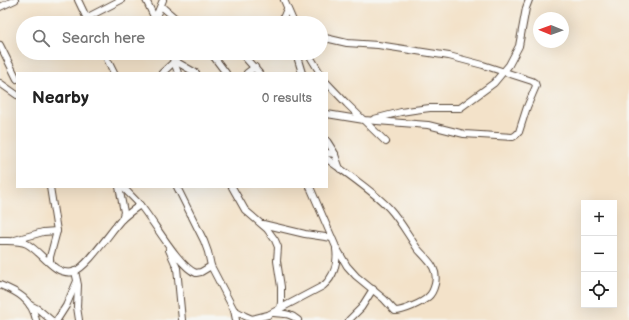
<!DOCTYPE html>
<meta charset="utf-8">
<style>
:root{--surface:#fff;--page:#f6f6f6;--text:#222;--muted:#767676;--line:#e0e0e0}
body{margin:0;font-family:"Balsamiq Sans",sans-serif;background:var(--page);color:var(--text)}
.controls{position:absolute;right:12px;bottom:12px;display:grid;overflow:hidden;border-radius:0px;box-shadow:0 4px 16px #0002}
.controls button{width:36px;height:36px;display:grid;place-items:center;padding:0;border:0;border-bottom:1px solid var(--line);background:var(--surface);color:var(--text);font:20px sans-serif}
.compass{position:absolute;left:533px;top:12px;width:36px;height:36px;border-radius:50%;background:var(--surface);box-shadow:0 4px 16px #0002;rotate:271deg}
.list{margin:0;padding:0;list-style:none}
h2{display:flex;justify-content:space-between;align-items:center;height:52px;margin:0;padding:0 16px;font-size:17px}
h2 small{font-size:13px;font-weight:400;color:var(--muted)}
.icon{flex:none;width:22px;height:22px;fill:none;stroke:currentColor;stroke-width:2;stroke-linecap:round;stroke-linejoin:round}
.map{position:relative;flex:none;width:629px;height:320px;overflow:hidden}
.search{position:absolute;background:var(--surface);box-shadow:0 4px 16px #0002;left:16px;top:16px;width:312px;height:44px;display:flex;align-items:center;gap:10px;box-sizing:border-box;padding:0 14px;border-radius:22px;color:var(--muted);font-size:15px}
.panel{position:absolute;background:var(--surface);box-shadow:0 4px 16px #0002;left:16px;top:72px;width:312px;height:116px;border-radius:0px}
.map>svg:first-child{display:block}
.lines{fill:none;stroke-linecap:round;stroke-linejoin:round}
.street-casing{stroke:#574638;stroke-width:8}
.street{stroke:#fff;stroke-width:6}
</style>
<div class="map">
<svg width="629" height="320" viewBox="0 0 629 320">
<rect width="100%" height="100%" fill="#f6f6f2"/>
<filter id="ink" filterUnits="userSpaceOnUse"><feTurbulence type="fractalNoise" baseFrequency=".025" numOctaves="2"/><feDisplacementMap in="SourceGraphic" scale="8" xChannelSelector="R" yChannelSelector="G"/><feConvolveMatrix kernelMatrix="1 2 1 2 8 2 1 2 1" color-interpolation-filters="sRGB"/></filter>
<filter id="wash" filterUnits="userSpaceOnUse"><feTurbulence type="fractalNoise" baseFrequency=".012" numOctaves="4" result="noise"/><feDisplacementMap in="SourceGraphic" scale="16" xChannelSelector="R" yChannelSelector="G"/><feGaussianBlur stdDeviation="0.9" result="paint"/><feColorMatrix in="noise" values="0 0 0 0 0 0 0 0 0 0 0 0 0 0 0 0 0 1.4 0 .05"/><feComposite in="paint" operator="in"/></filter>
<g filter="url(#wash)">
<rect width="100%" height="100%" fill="#f3e2c9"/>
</g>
<g filter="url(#ink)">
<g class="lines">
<defs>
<g id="street">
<polyline points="78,0 89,23"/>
<polyline points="146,0 157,23"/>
<polyline points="284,0 294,23"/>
<polyline points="161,6 181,23"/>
<polyline points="0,7 15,0"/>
<polyline points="86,18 121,0"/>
<polyline points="155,19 163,0"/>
<polyline points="281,23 287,9"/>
<polyline points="321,37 347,43 378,45 449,56 483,65 532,81 535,83 536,86 527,107 519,132 516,135 513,137 464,134 428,125 364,120 327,114"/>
<polyline points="0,45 17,79"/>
<polyline points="104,53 114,73"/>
<polyline points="171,53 178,73"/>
<polyline points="211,53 226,73"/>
<polyline points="241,53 259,73"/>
<polyline points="296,53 302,73"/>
<polyline points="308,53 320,73"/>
<polyline points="175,61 196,73"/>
<polyline points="162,73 175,61"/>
<polyline points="247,73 255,67"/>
<polyline points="0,83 17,95"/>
<polyline points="327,83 347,104 386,142"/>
<polyline points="374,119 401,112 414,110 430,108 460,108 494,83 509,65 519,46 526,8 529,0"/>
<polyline points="327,141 334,152 340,169"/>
<polyline points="327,153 335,154"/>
<polyline points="50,187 57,231 50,257 50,262 52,264"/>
<polyline points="119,187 124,212 122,219"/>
<path d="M123,187C128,193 135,199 140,205C153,220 179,267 196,273L201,272L211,266"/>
<polyline points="177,187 204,241 208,252 211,266 234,310 236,320"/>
<polyline points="232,187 245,210 267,229 275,240 278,247 277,261 281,287 281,302 280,309"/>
<path d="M310,187L336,247L347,266L356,276L384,299L395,311C403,311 422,303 428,297C432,294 434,288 435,284C439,267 426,259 417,248C408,235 400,220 389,208C373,191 346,173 327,159"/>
<polyline points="263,224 305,234 332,238"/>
<polyline points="15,240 43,232 57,231"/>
<path d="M0,241C9,241 19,240 27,244C42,252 54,276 73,272C86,269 111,231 121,220C127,214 133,210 140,205"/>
<polyline points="169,250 177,268 182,320"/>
<polyline points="75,271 78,285 77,307 79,320"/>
<path d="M0,285C18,292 32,300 36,320"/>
<polyline points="30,305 38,309 51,320"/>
<path d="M234,310L245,316L252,319L268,315L323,286C334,277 338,263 336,249"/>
<path d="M274,313C283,314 291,313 298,320"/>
<polyline points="57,320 66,306 77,281"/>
<polyline points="349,320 361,308 373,289"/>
</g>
</defs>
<use href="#street" class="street-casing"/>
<use href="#street" class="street"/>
</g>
</g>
</svg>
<div class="controls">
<button>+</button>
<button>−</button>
<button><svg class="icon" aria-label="locate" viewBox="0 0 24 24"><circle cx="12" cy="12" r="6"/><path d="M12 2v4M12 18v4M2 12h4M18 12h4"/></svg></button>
</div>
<svg class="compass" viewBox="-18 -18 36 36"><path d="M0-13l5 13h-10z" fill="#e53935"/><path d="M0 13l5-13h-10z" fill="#767676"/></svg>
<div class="search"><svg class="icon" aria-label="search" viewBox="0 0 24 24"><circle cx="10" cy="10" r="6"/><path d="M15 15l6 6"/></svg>Search here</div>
<section class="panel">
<h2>Nearby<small>0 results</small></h2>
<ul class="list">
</ul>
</section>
</div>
